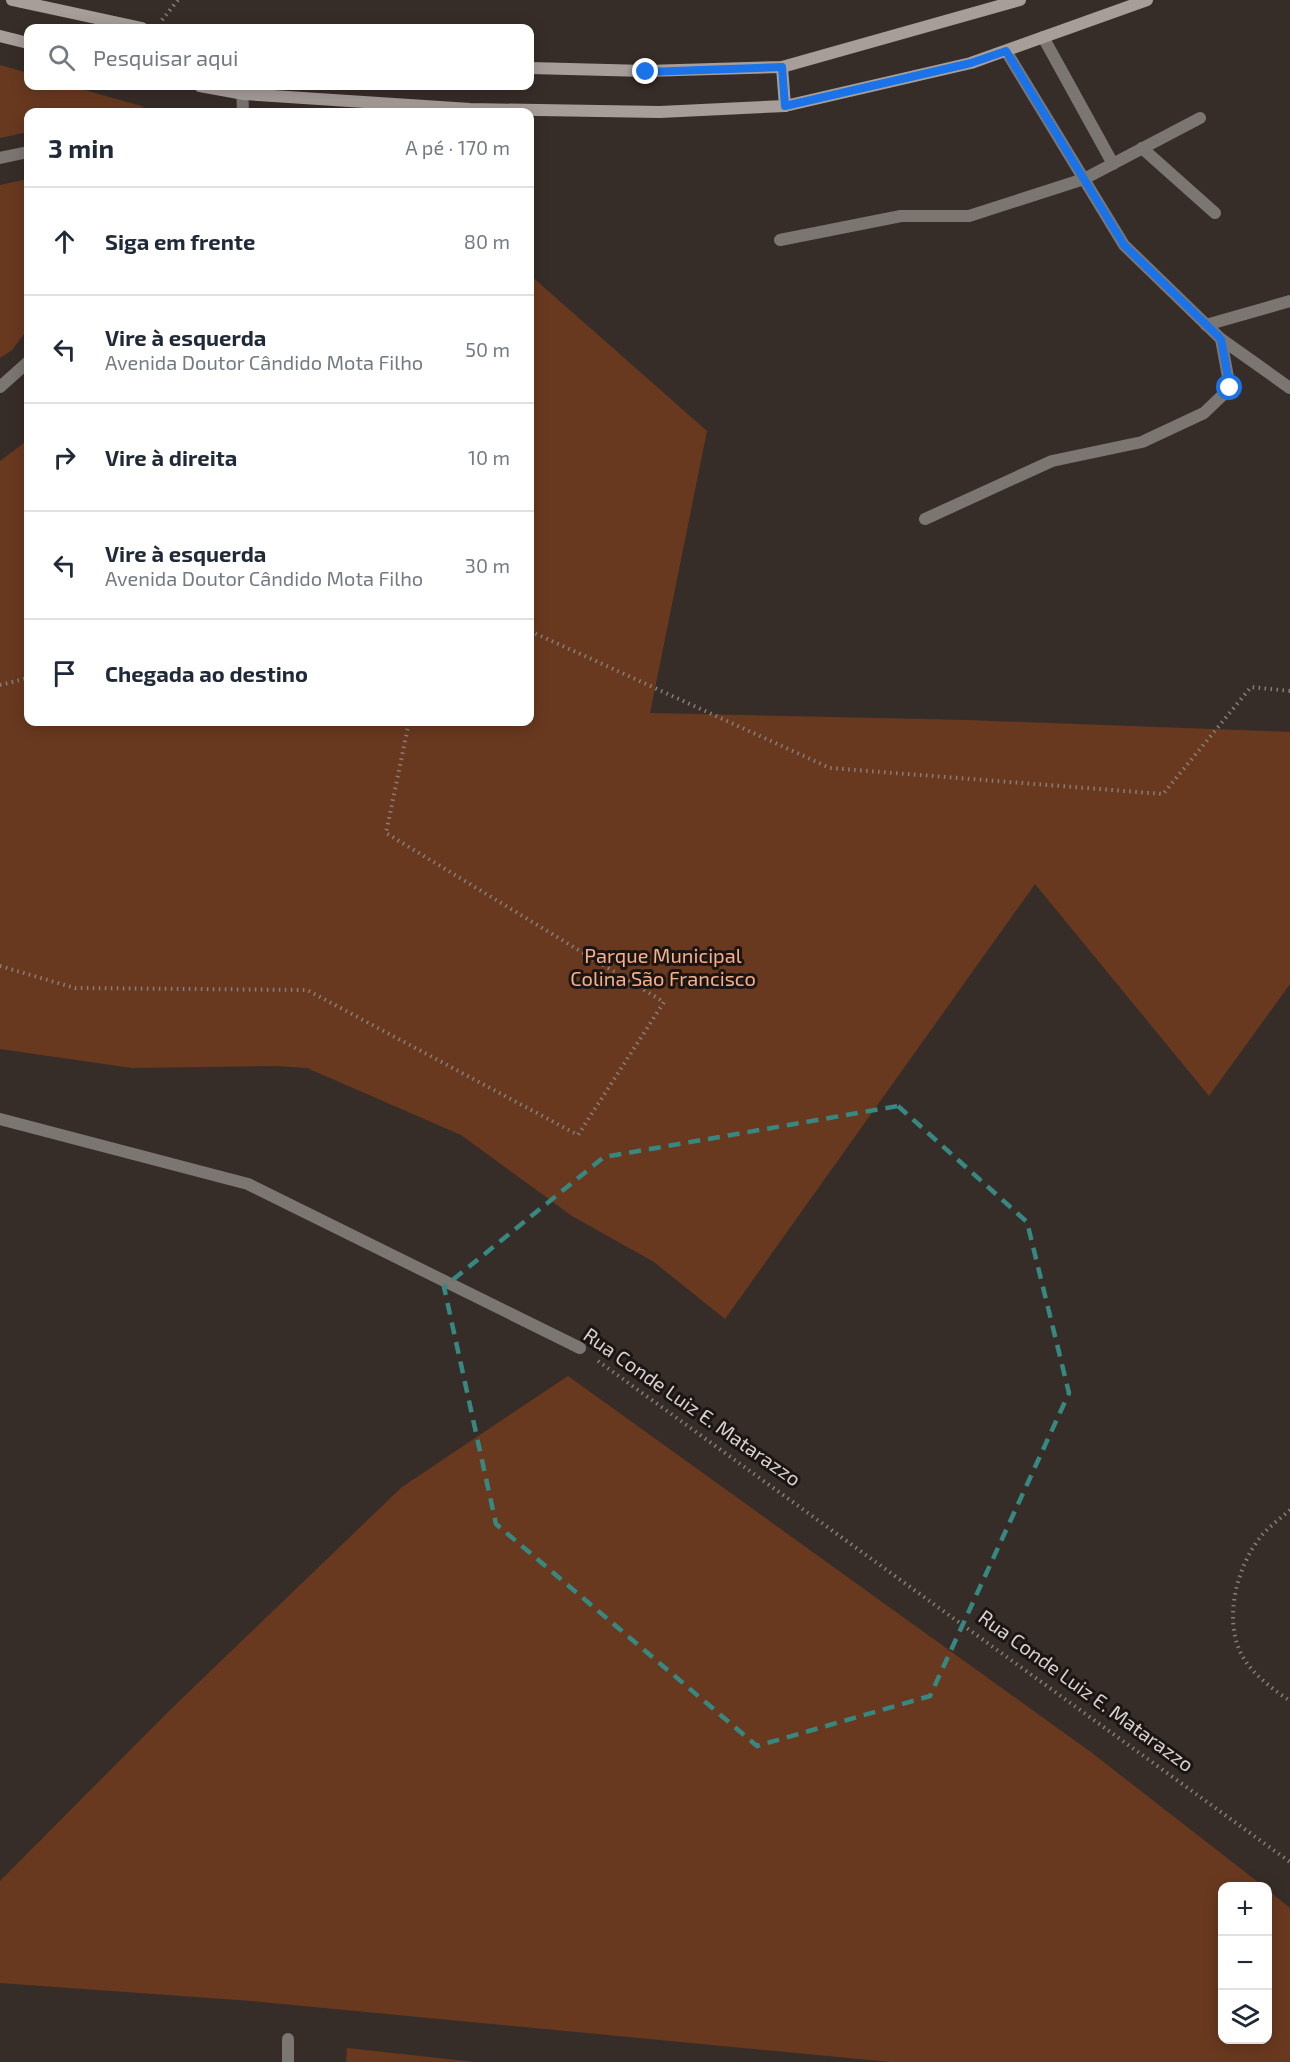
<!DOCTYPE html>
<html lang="pt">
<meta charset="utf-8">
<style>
:root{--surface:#fff;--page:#f6f6f7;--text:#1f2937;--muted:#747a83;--line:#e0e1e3}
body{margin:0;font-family:"Exo 2",sans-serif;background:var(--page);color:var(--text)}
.controls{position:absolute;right:18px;bottom:18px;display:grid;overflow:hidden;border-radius:12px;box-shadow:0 3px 15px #0003}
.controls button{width:54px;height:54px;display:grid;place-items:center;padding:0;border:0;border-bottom:2px solid var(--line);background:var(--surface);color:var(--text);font:30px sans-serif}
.stop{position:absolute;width:18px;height:18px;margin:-14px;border:4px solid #1a73e8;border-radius:50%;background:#fff}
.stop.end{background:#1a73e8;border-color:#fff;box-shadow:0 2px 6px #0008}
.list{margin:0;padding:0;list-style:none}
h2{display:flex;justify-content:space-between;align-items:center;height:78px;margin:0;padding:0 24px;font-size:26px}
h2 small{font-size:20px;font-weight:400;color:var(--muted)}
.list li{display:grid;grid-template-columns:39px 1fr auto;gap:18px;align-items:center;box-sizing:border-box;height:108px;padding:0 24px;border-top:2px solid var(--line)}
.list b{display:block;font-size:22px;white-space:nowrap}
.list p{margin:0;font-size:20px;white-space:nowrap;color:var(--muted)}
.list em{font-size:20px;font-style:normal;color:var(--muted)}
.icon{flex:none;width:33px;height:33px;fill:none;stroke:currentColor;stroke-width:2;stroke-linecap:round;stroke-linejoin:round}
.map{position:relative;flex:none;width:1290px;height:2062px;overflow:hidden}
.search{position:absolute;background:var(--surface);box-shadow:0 3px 15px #0003;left:24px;top:24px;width:510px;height:66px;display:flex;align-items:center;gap:15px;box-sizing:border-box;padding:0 21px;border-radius:12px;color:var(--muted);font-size:22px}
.panel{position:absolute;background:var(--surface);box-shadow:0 3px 15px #0003;left:24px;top:108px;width:510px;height:618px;border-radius:12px}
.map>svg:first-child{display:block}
.green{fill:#69391f}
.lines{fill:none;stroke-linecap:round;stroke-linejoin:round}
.path{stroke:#877e7a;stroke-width:4;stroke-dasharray:1.5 4.5;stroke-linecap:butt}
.lane{stroke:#7c7673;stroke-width:12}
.street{stroke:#7c7673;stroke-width:12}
.secondary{stroke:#a79e9a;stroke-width:12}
.route{stroke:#1a73e8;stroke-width:8}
.marked{fill:none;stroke:#378881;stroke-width:4.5;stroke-dasharray:12 8;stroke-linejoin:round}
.labels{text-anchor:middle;stroke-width:6;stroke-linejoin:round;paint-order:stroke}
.park-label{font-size:20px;fill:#f8af8a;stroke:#1b1614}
.street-label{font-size:20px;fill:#d8d1ce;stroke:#1b1614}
</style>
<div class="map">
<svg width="1290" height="2062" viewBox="0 0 1290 2062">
<rect width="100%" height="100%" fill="#372d28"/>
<g class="green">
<polygon points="0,65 28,73 28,86 70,86 145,107 120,112 28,112 28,132 0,138"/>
<polygon points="28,179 28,329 12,350 0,358 0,185"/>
<polygon points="530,275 707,431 650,713 967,720 1290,732 1290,984 1209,1096 1035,884 725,1319 654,1262 572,1216 461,1135 307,1068 276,1066 132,1068 0,1049 0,461 28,440 28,722 530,722"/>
<polygon points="568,1376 1092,1753 1263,1886 1222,1886 1222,2040 1268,2040 1268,1890 1290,1908 1290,2062 891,2062 252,2001 0,1983 0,1881 169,1711 402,1487"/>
<polygon points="347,2048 475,2062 346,2062"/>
</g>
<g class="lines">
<g class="path">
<polyline points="162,20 178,0"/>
<polyline points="530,631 830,768 1163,794 1251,687 1290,691"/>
<polyline points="0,685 28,678"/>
<polyline points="0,966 75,988 307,990 578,1135 664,1002 386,833 409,722"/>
<polyline points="598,1361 1290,1862"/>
<path d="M1290,1510C1281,1518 1270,1526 1262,1535C1237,1565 1222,1621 1243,1657C1253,1675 1273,1689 1290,1701"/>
</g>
<polyline class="lane" points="0,158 28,152"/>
<g class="street">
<polyline points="1043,37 1113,164"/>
<polyline points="1006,51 1124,245 1221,339 1290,388"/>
<polyline points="242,86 243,112"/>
<polyline points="1142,148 1215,213"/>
<polyline points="780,240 901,216 969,216 1084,179 1200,118"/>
<polyline points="1206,325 1290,301"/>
<polyline points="0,387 28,362"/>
<polyline points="925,519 1052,461 1142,442 1204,413 1230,388 1221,339"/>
<polyline points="0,1119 248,1184 580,1348"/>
<polyline points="288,2062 288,2039"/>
</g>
<g class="secondary">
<polyline points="12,0 142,28"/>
<polyline points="0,36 28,43"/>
<polyline points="782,67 785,106"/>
<polyline points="530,68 646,71 782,67 1020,0"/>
<polyline points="200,86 244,94 470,109 660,112 785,106 971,63 1147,0"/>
</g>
</g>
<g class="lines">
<polyline class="route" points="646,72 782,67 785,106 971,63 1006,51 1124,245 1221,339 1230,388"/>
</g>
<path class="marked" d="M898,1106L1027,1222L1069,1393L930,1696L757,1746L496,1524L444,1287L604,1157Z"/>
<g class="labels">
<g class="park-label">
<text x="663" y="963">Parque Municipal<tspan x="663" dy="23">Colina São Francisco</tspan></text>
</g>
<g class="street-label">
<text transform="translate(692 1407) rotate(35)" y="7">Rua Conde Luiz E. Matarazzo</text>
<text transform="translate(1086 1691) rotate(36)" y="7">Rua Conde Luiz E. Matarazzo</text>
</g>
</g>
</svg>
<div class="controls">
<button>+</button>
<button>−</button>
<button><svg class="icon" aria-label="layers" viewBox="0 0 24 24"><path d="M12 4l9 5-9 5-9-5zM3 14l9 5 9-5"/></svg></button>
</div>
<div class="stop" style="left:1230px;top:388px"></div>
<div class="stop end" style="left:646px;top:72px"></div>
<div class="search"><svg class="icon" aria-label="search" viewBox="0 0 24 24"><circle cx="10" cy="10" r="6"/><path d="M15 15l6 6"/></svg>Pesquisar aqui</div>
<section class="panel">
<h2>3 min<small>A pé · 170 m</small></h2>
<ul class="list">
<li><svg class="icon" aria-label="ahead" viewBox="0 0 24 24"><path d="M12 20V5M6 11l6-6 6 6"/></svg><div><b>Siga em frente</b></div><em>80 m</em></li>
<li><svg class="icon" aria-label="left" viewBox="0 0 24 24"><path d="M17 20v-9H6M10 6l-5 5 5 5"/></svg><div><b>Vire à esquerda</b><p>Avenida Doutor Cândido Mota Filho</p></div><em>50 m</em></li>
<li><svg class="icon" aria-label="right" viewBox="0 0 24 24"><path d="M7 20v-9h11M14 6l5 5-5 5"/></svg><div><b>Vire à direita</b></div><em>10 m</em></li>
<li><svg class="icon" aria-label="left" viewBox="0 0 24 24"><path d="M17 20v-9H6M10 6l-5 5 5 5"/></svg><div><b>Vire à esquerda</b><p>Avenida Doutor Cândido Mota Filho</p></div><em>30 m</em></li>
<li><svg class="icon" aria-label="arrive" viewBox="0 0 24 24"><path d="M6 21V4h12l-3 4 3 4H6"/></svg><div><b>Chegada ao destino</b></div></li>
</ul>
</section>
</div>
